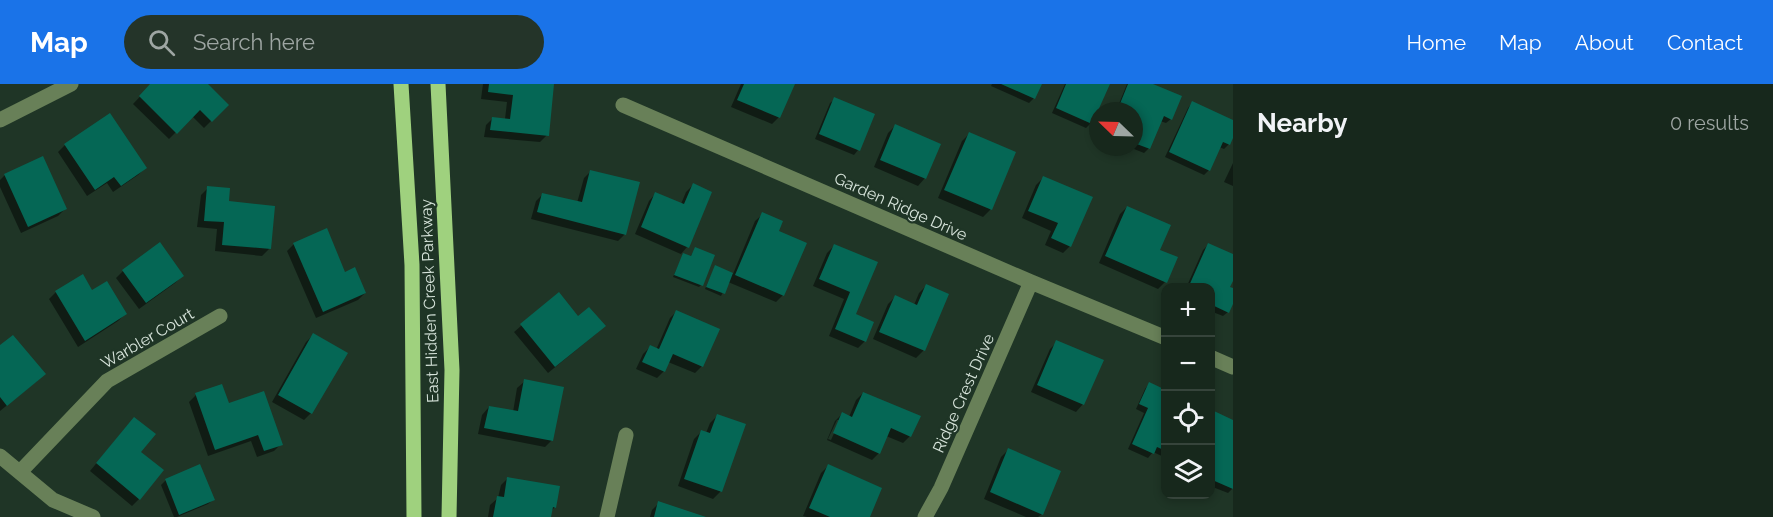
<!DOCTYPE html>
<html lang="en">
<head>
<meta charset="utf-8">
<style>
	:root { --surface:#17281c; --page:#243429; --text:#f1f3f6; --muted:#9ea6a3; --line:#36443b; --accent:#1a73e8 }
	body { margin:0; font-family:Raleway,sans-serif; background:var(--page); color:var(--text) }
	.controls { position:absolute; right:18px; bottom:18px; display:grid; overflow:hidden; border-radius:12px; box-shadow:0 3px 9px #0003 }
	.controls button { width:54px; height:54px; display:grid; place-items:center; padding:0; border:0; border-bottom:2px solid var(--line); background:var(--surface); color:var(--text); font:30px sans-serif }
	.compass { position:absolute; left:1089px; top:18px; width:54px; height:54px; border-radius:50%; background:var(--surface); box-shadow:0 3px 9px #0003; rotate:293deg }
	.list { margin:0; padding:0; list-style:none }
	h2 { display:flex; justify-content:space-between; align-items:center; height:78px; margin:0; padding:0 24px; font-size:26px }
	h2 small { font-size:20px; font-weight:400; color:var(--muted) }
	.icon { flex:none; width:33px; height:33px; fill:none; stroke:currentColor; stroke-width:2; stroke-linecap:round; stroke-linejoin:round }
	.map { position:relative; flex:none; width:1233px; height:433px; overflow:hidden }
	header { display:flex; align-items:center; gap:36px; box-sizing:border-box; height:84px; padding:0 30px; background:var(--accent); color:#fff }
	header strong { font-size:28px }
	nav { display:flex; gap:33px; margin-inline-start:auto; font-size:21px }
	.search { width:420px; height:54px; background:var(--page); display:flex; align-items:center; gap:15px; box-sizing:border-box; padding:0 21px; border-radius:33px; color:var(--muted); font-size:22px }
	main { display:flex }
	aside { flex:1; background:var(--surface) }
	.map>svg:first-child { display:block }
	.shadow { fill:#0007; fill-rule:evenodd }
	.building { fill:#056755 }
	.lines { fill:none; stroke-linecap:round; stroke-linejoin:round }
	.minor { stroke:#688058; stroke-width:15 }
	.major { stroke:#9fd17e; stroke-width:15 }
	.labels { text-anchor:middle; stroke-width:4.5; stroke-linejoin:round; paint-order:stroke }
	.street-label { font-size:16px; fill:#d8e5dc; stroke:#1f3526 }
</style>
</head>
<body>
<header>
<strong>Map</strong>
<div class="search"><svg class="icon" aria-label="search" viewBox="0 0 24 24"><circle cx="10" cy="10" r="6"/><path d="M15 15l6 6"/></svg>Search here</div>
<nav><a>Home</a><a>Map</a><a>About</a><a>Contact</a></nav>
</header>
<main>
<div class="map">
<svg width="1233" height="433" viewBox="0 0 1233 433">
	<rect width="100%" height="100%" fill="#1f3526"/>
	<path class="shadow" d="M152 0H206L227 21 204 44 192 32 169 55 133 20Z
		M483 0H553L547 51 540 58 484 53 486 41 493 34 505 35 507 18 481 15Z
		M741 0H793L779 33 772 40 731 23Z
		M992 0H1040L1034 14 1029 19 991 2Z
		M1065 0H1108L1091 39 1086 44 1052 29Z
		M1127 0H1149L1171 35 1166 39 1160 37 1149 64 1144 69 1129 63H1134V27H1116Z
		M835 15 858 66 854 71 815 55 830 19Z
		M1192 19 1233 37V51L1229 60 1224 65 1219 63 1209 86 1204 91 1165 73 1188 24Z
		M895 42 925 94 918 102 874 83 888 49Z
		M969 50 1014 69 990 126 983 133 938 114 962 57Z
		M65 61 145 84 138 91 113 108 107 99 87 112 58 68Z
		M1233 79V102L1224 98Z
		M591 87 625 150 618 157 531 135 536 117 543 110 577 119 584 94Z
		M5 91 65 125 58 132 21 149 0 103V96Z
		M1043 94 1070 162 1063 169 1045 161 1051 147 1022 134 1036 101Z
		M693 101 687 163 681 170 690 173 695 165 701 201 699 203 673 193 683 171 635 150 649 117 656 109 681 120 686 108Z
		M208 104 228 118 269 165 262 172 215 167 217 145 197 143 201 111Z
		M1127 123 1158 167 1176 174 1165 198 1158 205 1099 179 1120 130Z
		M763 130 777 148 783 211 776 218 728 198 721 212 705 205 715 183 733 190 755 137Z
		M294 160 345 190 365 209 358 216 316 234 287 167Z
		M1208 161 1233 172V193L1228 204 1233 206V217L1228 228 1223 232 1210 227V204H1186L1203 166Z
		M834 162 876 179 854 231 865 257 858 264 829 252 844 215 813 202 827 169Z
		M123 187 182 192 175 199 139 225 116 194Z
		M82 192 92 208 125 230 118 237 78 263 49 215 56 208Z
		M926 202 947 211 923 267 916 274 873 255 888 220 895 213 914 221 919 209Z
		M558 210 578 234 597 249 548 289 514 248Z
		M677 227 702 282 695 289 668 278 664 287 657 294 636 285 643 270 650 263 656 266 670 234Z
		M313 251 311 329 304 336 272 318 306 258Z
		M1057 258 1083 320 1076 328 1031 308 1050 265Z
		M0 263 37 297 0 327Z
		M525 297 552 356 545 363 478 350 482 331 489 323 513 328 517 304Z
		M1149 300 1166 307 1164 373 1153 368 1148 374 1128 365 1144 329 1136 325 1145 305Z
		M863 309 910 352 903 359 886 352 879 369 872 376 827 356 835 337 842 330 849 333 856 316ZM837 336H840L831 356 828 355Z
		M196 311 228 321 281 360 274 367 257 373 251 357 208 372 189 318Z
		M1214 329 1233 337V404L1228 409 1210 402V332Z
		M717 332 744 341 720 408 713 415 678 402 694 355 701 348 706 349 710 339Z
		M127 342 139 368V415L132 422 90 387Z
		M1008 366 1042 430 1038 433H1026L984 415 1001 373Z
		M828 382 868 433H807L803 432 821 389Z
		M508 394 555 423 551 427 550 433H488L490 421 498 414 501 401Z
		M166 396 213 416 208 420 177 433H174L161 401Z
		M659 419 702 433H650L652 426Z"/>
	<path class="building" d="M150 0H208L229 21 212 38 200 26 177 50 139 12Z
		M489 0H554L549 52 490 46 492 33 510 35 513 11 488 8Z
		M744 0H795L780 34 737 16Z
		M1001 0H1042L1035 15Z
		M1066 0H1110L1092 40 1056 24Z
		M1128 0H1153L1182 12 1172 36 1164 32 1150 65 1134 59V27H1117Z
		M834 13 875 30 860 67 819 50Z
		M1192 17 1233 36V54L1230 61 1223 58 1210 87 1169 68Z
		M110 29 147 84 121 102 114 93 95 106 64 60Z
		M895 40 941 60 926 95 880 76Z
		M969 48 1016 68 992 126 944 106Z
		M43 72 67 125 28 143 4 90Z
		M590 86 640 98 626 151 537 128 542 109 582 118Z
		M1043 92 1093 113 1071 163 1051 154 1058 139 1028 127Z
		M693 99 712 108 689 164 641 143 655 108 684 120Z
		M207 102 230 104 229 117 275 122 271 165 222 161 224 138 204 137Z
		M1127 122 1171 141 1160 166 1178 173 1167 199 1105 172Z
		M762 128 783 137 779 147 807 159 784 212 735 191Z
		M327 144 345 188 355 183 366 209 323 228 293 159Z
		M160 158 184 192 146 219 122 186Z
		M1208 159 1233 170V197L1230 203 1233 204V220L1229 229 1210 220V204H1188Z
		M834 160 878 178 856 230 874 238 866 258 835 245 850 208 819 195Z
		M695 163 715 171 703 202 674 191 683 169 691 172Z
		M715 181 733 189 725 210 706 203Z
		M83 190 92 206 107 197 127 230 85 257 55 207Z
		M926 200 949 210 925 267 879 248 895 211 917 221Z
		M559 208 578 232 589 223 606 242 555 283 520 240Z
		M676 226 720 245 703 283 673 270 665 288 642 278 650 261 659 265Z
		M313 249 348 269 312 330 278 311Z
		M13 251 46 290 7 322 0 313V261Z
		M1056 256 1104 276 1084 321 1037 301Z
		M524 295 564 303 553 357 484 344 489 322 518 327Z
		M1149 298 1166 306V367L1157 363 1154 370 1132 360 1148 324 1139 320Z
		M222 300 229 319 264 307 283 361 264 367 258 351 215 366 195 309Z
		M863 308 921 332 911 353 891 344 880 370 833 349 842 328 852 333Z
		M1214 327 1233 336V405L1210 395V361L1214 352 1210 351V334Z
		M717 330 746 340 722 408 684 395 701 346 710 349Z
		M134 333 156 350 141 368 164 386 140 416 96 379Z
		M1008 364 1061 387 1043 431 990 408Z
		M200 380 215 416 179 431 165 395Z
		M828 380 882 404 870 433H830L809 424Z
		M507 393 560 402 556 424 553 423 551 433H493L497 412 504 413Z
		M658 417 706 433H654Z"/>
	<g class="lines">
		<path class="minor" d="M623 21 1031 198 1166 254
			M0 36 71 0
			M1210 273 1233 283
			M0 372 53 416 93 433
			M20 388 107 297 220 232
			M607 433 626 351
			M925 433 941 404 1031 198"/>
		<path class="major" d="M401 0 412 181 414 433
			M438 0 452 286 449 433"/>
	</g>
	<g class="labels">
		<g class="street-label">
			<text transform="translate(901 122) rotate(24)" y="6">Garden Ridge Drive</text>
			<text transform="translate(429 217) rotate(-92)" y="6">East Hidden Creek Parkway</text>
			<text transform="translate(147 254) rotate(-30)" y="6">Warbler Court</text>
			<text transform="translate(963 309) rotate(-66)" y="6">Ridge Crest Drive</text>
		</g>
	</g>
</svg>
<div class="controls">
<button>+</button>
<button>−</button>
<button><svg class="icon" aria-label="locate" viewBox="0 0 24 24"><circle cx="12" cy="12" r="6"/><path d="M12 2v4M12 18v4M2 12h4M18 12h4"/></svg></button>
<button><svg class="icon" aria-label="layers" viewBox="0 0 24 24"><path d="M12 4l9 5-9 5-9-5zM3 14l9 5 9-5"/></svg></button>
</div>
<svg class="compass" viewBox="-18 -18 36 36"><path d="M0-13l5 13h-10z" fill="#e53935"/><path d="M0 13l5-13h-10z" fill="#9ea6a3"/></svg>
</div>
<aside>
<h2>Nearby<small>0 results</small></h2>
<ul class="list">
</ul>
</aside>
</main>
</body>
</html>
